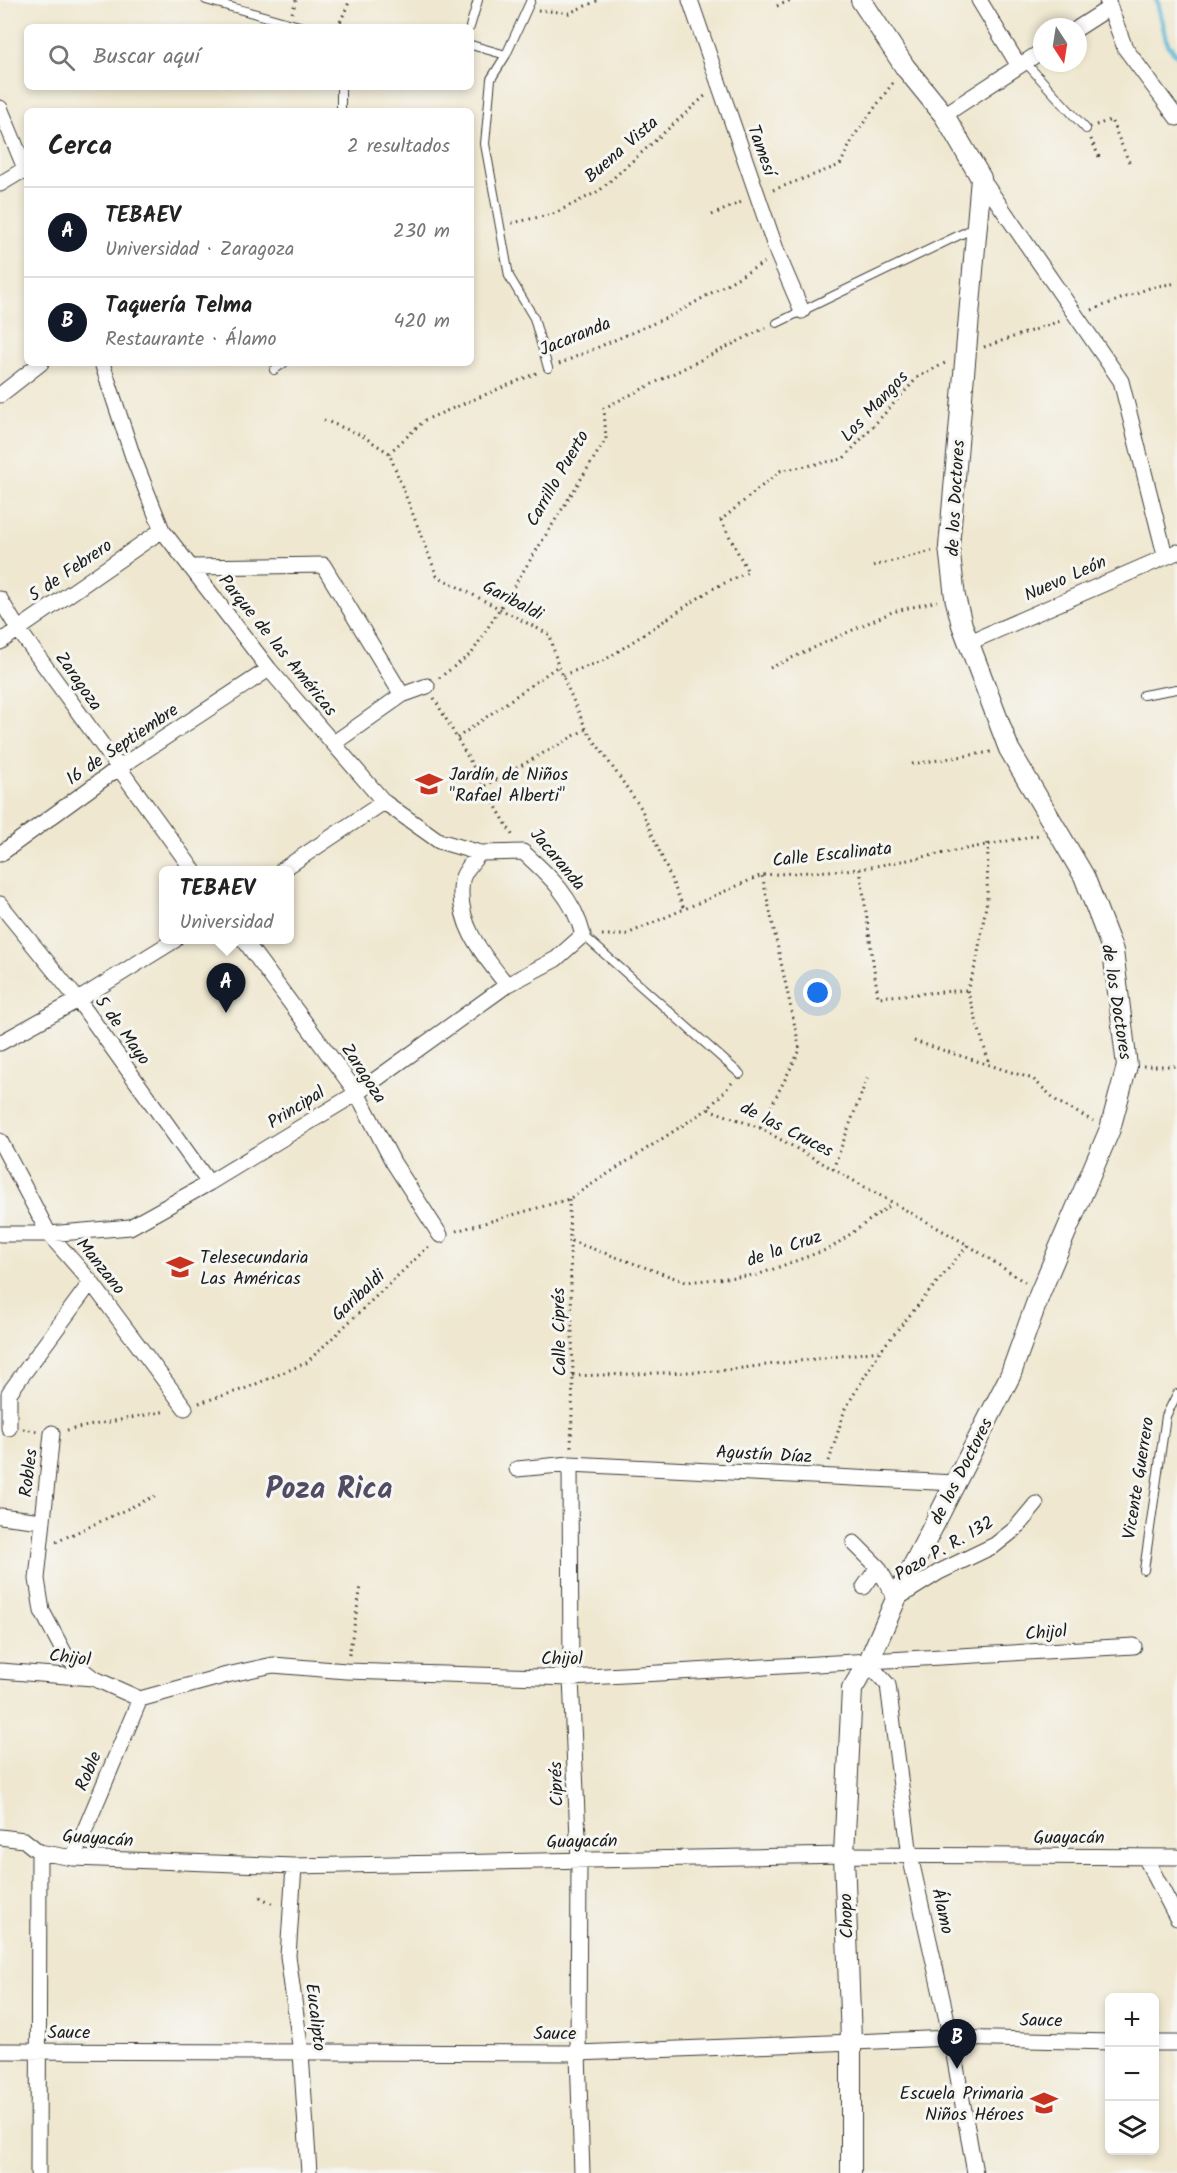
<!DOCTYPE html>
<html lang="es">
<head>
<meta charset="utf-8">
<style>
	:root { --surface:#fff; --page:#f2f2f2; --text:#222; --muted:#767676; --line:#e0e0e0; --accent:#111827 }
	body { margin:0; font-family:Kalam,sans-serif; background:var(--page); color:var(--text) }
	.controls { position:absolute; right:18px; bottom:18px; display:grid; overflow:hidden; border-radius:9px; box-shadow:0 3px 9px #0003 }
	.controls button { width:54px; height:54px; display:grid; place-items:center; padding:0; border:0; border-bottom:2px solid var(--line); background:var(--surface); color:var(--text); font:30px sans-serif }
	.compass { position:absolute; left:1033px; top:18px; width:54px; height:54px; border-radius:50%; background:var(--surface); box-shadow:0 3px 9px #0003; rotate:168deg }
	.you { position:absolute; left:818px; top:993px; width:21px; height:21px; margin:-15px; border:4px solid #fff; border-radius:50%; background:#1a73e8; box-shadow:0 0 0 9px #1a73e833 }
	.badge { display:grid; place-items:center; width:39px; height:39px; border-radius:50%; background:var(--accent); color:#fff; font-size:20px; font-weight:700 }
	.pin { position:absolute; translate:-50% -50px; filter:drop-shadow(0 2px 3px #0008) }
	.pin::after { content:''; position:absolute; top:32px; width:21px; height:18px; background:inherit; clip-path:polygon(0 0,100% 0,50% 100%) }
	.popup { position:absolute; left:159px; top:866px; width:135px; height:78px; box-sizing:border-box; display:grid; place-content:center; border-radius:9px; background:var(--surface); filter:drop-shadow(0 2px 4px #0005); font-size:20px; white-space:nowrap; color:var(--muted) }
	.popup b { font-size:22px; color:var(--text) }
	.popup::after { content:''; position:absolute; left:50%; top:100%; margin-left:-12px; border:12px solid transparent; border-top-color:var(--surface) }
	.list { margin:0; padding:0; list-style:none }
	h2 { display:flex; justify-content:space-between; align-items:center; height:78px; margin:0; padding:0 24px; font-size:26px }
	h2 small { font-size:20px; font-weight:400; color:var(--muted) }
	.list li { display:grid; grid-template-columns:39px 1fr auto; gap:18px; align-items:center; box-sizing:border-box; height:90px; padding:0 24px; border-top:2px solid var(--line) }
	.list b { display:block; font-size:22px; white-space:nowrap }
	.list p { margin:0; font-size:20px; white-space:nowrap; color:var(--muted) }
	.list em { font-size:20px; font-style:normal; color:var(--muted) }
	.icon { flex:none; width:33px; height:33px; fill:none; stroke:currentColor; stroke-width:2; stroke-linecap:round; stroke-linejoin:round }
	.map { position:relative; flex:none; width:1177px; height:2173px; overflow:hidden }
	.search { position:absolute; background:var(--surface); box-shadow:0 3px 9px #0003; left:24px; top:24px; width:450px; height:66px; display:flex; align-items:center; gap:15px; box-sizing:border-box; padding:0 21px; border-radius:9px; color:var(--muted); font-size:22px }
	.panel { position:absolute; background:var(--surface); box-shadow:0 3px 9px #0003; left:24px; top:108px; width:450px; height:258px; border-radius:9px }
	.map>svg:first-child { display:block }
	.lines { fill:none; stroke-linecap:round; stroke-linejoin:round }
	.stream { stroke:#5ab9d8; stroke-width:5 }
	.service-casing { stroke:#3c3a37; stroke-width:10 }
	.minor-casing { stroke:#3c3a37; stroke-width:17 }
	.tertiary-casing { stroke:#3c3a37; stroke-width:22 }
	.path { stroke:#3c3a37; stroke-width:3; stroke-dasharray:1.5 4.5; stroke-linecap:butt }
	.service { stroke:#fff; stroke-width:8 }
	.minor { stroke:#fff; stroke-width:15 }
	.tertiary { stroke:#fff; stroke-width:20 }
	.labels { text-anchor:middle; stroke-width:6; stroke-linejoin:round; paint-order:stroke }
	.street-label { font-size:18px; fill:#1c1c1c; stroke:#f6f6f2 }
	.poi-label { font-size:18px; fill:#1c1c1c; stroke:#f6f6f2; text-anchor:start }
	.town-label { font-size:30px; font-weight:bold; fill:#514c63; stroke:#f6f6f2 }
</style>
</head>
<body>
<div class="map">
<svg width="1177" height="2173" viewBox="0 0 1177 2173">
	<rect width="100%" height="100%" fill="#f6f6f2"/>
	<filter id="ink" filterUnits="userSpaceOnUse"><feTurbulence type="fractalNoise" baseFrequency=".0167" numOctaves="2"/><feDisplacementMap in="SourceGraphic" scale="12" xChannelSelector="R" yChannelSelector="G"/><feConvolveMatrix kernelMatrix="1 2 1 2 8 2 1 2 1" color-interpolation-filters="sRGB"/></filter>
	<filter id="wash" filterUnits="userSpaceOnUse"><feTurbulence type="fractalNoise" baseFrequency=".008" numOctaves="4" result="noise"/><feDisplacementMap in="SourceGraphic" scale="24" xChannelSelector="R" yChannelSelector="G"/><feGaussianBlur stdDeviation="1.35" result="paint"/><feColorMatrix in="noise" values="0 0 0 0 0 0 0 0 0 0 0 0 0 0 0 0 0 1.4 0 .05"/><feComposite in="paint" operator="in"/></filter>
	<g filter="url(#wash)">
		<rect width="100%" height="100%" fill="#efe7cf"/>
		<g class="lines">
			<path class="stream" d="M1157 0 1168 45 1177 55"/>
		</g>
	</g>
	<g filter="url(#ink)">
		<g class="lines">
			<defs>
				<path id="service" d="M206 0 303 27
					M531 0 506 55 491 79 485 144 509 276 534 318 548 368
					M470 27 478 0
					M471 45 506 55
					M1025 62 1086 129
					M341 111V87
					M777 323 976 227
					M274 370 284 363
					M1143 695 1177 689
					M583 935 740 1074
					M1144 1570 1166 1416 1177 1394"/>
				<path id="minor" d="M690 0 778 255 802 311
					M979 0 1019 66
					M1107 0 1125 48 1177 118
					M1078 28 1109 8
					M0 108 27 173
					M944 115 1042 51
					M981 178 1121 381 1165 555
					M0 184 25 169
					M0 395 41 363
					M190 567 323 565 402 695
					M0 599 18 629 193 870
					M0 642 162 530
					M970 642 1177 552
					M334 743 402 695 427 686
					M480 853C474 860 464 871 462 880 455 923 483 955 507 985
					M0 854 117 769 269 669
					M282 870 384 802
					M0 904 78 1000 209 1183
					M244 940 357 1093 393 1162 440 1235
					M0 1043 78 1000 175 940
					M0 1141 49 1234 91 1282 185 1408
					M0 1234H49L130 1227 209 1183 357 1093 507 985 556 959 583 935C574 899 550 876 523 852L480 853 439 841 384 802 269 669 162 530 133 457 102 363
					M9 1428V1393L91 1282
					M52 1433 37 1579 42 1611 67 1658 93 1678
					M570 1464 571 1678 579 1860 578 2053 582 2173
					M517 1469 570 1464 955 1483
					M0 1516 42 1521
					M854 1543 878 1567 896 1599 939 1572 995 1545 1015 1529 1036 1504
					M864 1587 878 1567
					M868 1663 888 1685 910 1856 951 2038 975 2173
					M0 1671 93 1678 140 1699 227 1675 273 1665 346 1671 571 1678 1134 1646
					M0 1837 24 1840 39 1852 73 1858 294 1866 844 1855 1177 1857
					M1145 1857 1177 1918
					M73 1858 140 1699
					M294 1866 288 1956 301 2053 309 2173
					M1154 2043H1177
					M0 2051 578 2053 951 2038 1110 2042
					M38 2173 39 1852"/>
				<path id="tertiary" d="M851 2173V2040L844 1855 852 1689 868 1663 896 1599 1010 1376 1040 1293 1110 1129 1127 1066 1113 951 1084 876 1009 749 962 625 955 597 949 547 981 178 944 115 905 67 861 0"/>
			</defs>
			<use href="#service" class="service-casing"/>
			<use href="#minor" class="minor-casing"/>
			<use href="#tertiary" class="tertiary-casing"/>
			<path class="path" d="M777 6 791 0
				M538 10 569 13 599 0
				M292 13 296 0
				M338 27 350 0
				M1096 125 1111 120 1129 162
				M1091 139 1100 159
				M773 190 840 165 854 136 895 80
				M712 215 744 201
				M512 223 553 214 599 191 707 94
				M1092 310 1152 287 1177 283
				M984 347 1060 321
				M559 364 675 314 765 262
				M324 420 361 435 389 453 437 576 550 635 558 666 586 729 641 808 684 909
				M389 453 425 420 539 372
				M873 566 932 551
				M770 668 892 612 937 601
				M563 675 605 660 712 589 748 572 721 520 780 471 843 459 918 377 947 362
				M439 678 472 653 606 439 604 408 767 327
				M434 698 514 838
				M457 738 558 666
				M912 764 991 752
				M485 786 586 729
				M988 843 987 900 976 964 967 990 989 1063
				M860 869 878 997 967 990
				M602 935H625L762 875 860 869 1039 835
				M914 1041 1033 1079 1058 1102 1093 1121
				M1143 1066H1177
				M732 1083 708 1109 760 1128 968 1245 1026 1283
				M760 1128 800 1050 762 875
				M833 1169 868 1076
				M569 1199 573 1376 571 1448
				M456 1231 569 1199 708 1109
				M571 1241 686 1282 757 1275 831 1248 892 1204
				M573 1376 718 1371 880 1351
				M199 1403 244 1389 306 1363 430 1245
				M23 1429 37 1431
				M67 1430 167 1411
				M829 1461 845 1409 880 1351 968 1245
				M56 1542 155 1496
				M349 1655 361 1586
				M260 1897 275 1905"/>
			<use href="#service" class="service"/>
			<use href="#minor" class="minor"/>
			<use href="#tertiary" class="tertiary"/>
		</g>
	</g>
	<defs>
		<symbol id="school-bare" viewBox="-9 -9 18 18"><path d="M0-5L7-2L0 1L-7-2ZM-4 1L0 2.5L4 1V4Q0 6-4 4Z" fill="#c8321e" stroke="#f6f6f2" stroke-width="2.5" paint-order="stroke"/></symbol>
	</defs>
	<g fill-rule="evenodd">
		<use href="#school-bare" x="410" y="765" width="38" height="38"/>
		<use href="#school-bare" x="161" y="1248" width="38" height="38"/>
		<use href="#school-bare" x="1025" y="2084" width="38" height="38"/>
	</g>
	<g class="labels">
		<g class="street-label">
			<text transform="translate(621 149) rotate(-41)" y="6">Buena Vista</text>
			<text transform="translate(762 150) rotate(70)" y="6">Tamesí</text>
			<text transform="translate(575 336) rotate(-22)" y="6">Jacaranda</text>
			<text transform="translate(874 406) rotate(-47)" y="6">Los Mangos</text>
			<text transform="translate(557 478) rotate(-60)" y="6">Carrillo Puerto</text>
			<text transform="translate(955 498) rotate(-87)" y="6">de los Doctores</text>
			<text transform="translate(70 570) rotate(-34)" y="6">5 de Febrero</text>
			<text transform="translate(1065 578) rotate(-24)" y="6">Nuevo León</text>
			<text transform="translate(513 600) rotate(28)" y="6">Garibaldi</text>
			<text transform="translate(278 645) rotate(51)" y="6">Parque de las Américas</text>
			<text transform="translate(79 681) rotate(55)" y="6">Zaragoza</text>
			<text transform="translate(122 744) rotate(-34)" y="6">16 de Septiembre</text>
			<text transform="translate(832 854) rotate(-6)" y="6">Calle Escalinata</text>
			<text transform="translate(558 859) rotate(50)" y="6">Jacaranda</text>
			<text transform="translate(1117 1002) rotate(81)" y="6">de los Doctores</text>
			<text transform="translate(123 1030) rotate(54)" y="6">5 de Mayo</text>
			<text transform="translate(364 1073) rotate(57)" y="6">Zaragoza</text>
			<text transform="translate(296 1107) rotate(-32)" y="6">Principal</text>
			<text transform="translate(787 1129) rotate(27)" y="6">de las Cruces</text>
			<text transform="translate(784 1248) rotate(-19)" y="6">de la Cruz</text>
			<text transform="translate(101 1266) rotate(51)" y="6">Manzano</text>
			<text transform="translate(358 1295) rotate(-43)" y="6">Garibaldi</text>
			<text transform="translate(559 1332) rotate(-91)" y="6">Calle Ciprés</text>
			<text transform="translate(764 1454) rotate(3)" y="6">Agustín Díaz</text>
			<text transform="translate(961 1471) rotate(-63)" y="6">de los Doctores</text>
			<text transform="translate(28 1473) rotate(-83)" y="6">Robles</text>
			<text transform="translate(1138 1478) rotate(-81)" y="6">Vicente Guerrero</text>
			<text transform="translate(944 1548) rotate(-30)" y="6">Pozo P. R. 132</text>
			<text transform="translate(1046 1632) rotate(-4)" y="6">Chijol</text>
			<text transform="translate(70 1657) rotate(7)" y="6">Chijol</text>
			<text x="562" y="1664">Chijol</text>
			<text transform="translate(88 1771) rotate(-67)" y="6">Roble</text>
			<text transform="translate(556 1784) rotate(-92)" y="6">Ciprés</text>
			<text x="1069" y="1843">Guayacán</text>
			<text transform="translate(98 1838) rotate(4)" y="6">Guayacán</text>
			<text transform="translate(582 1841) rotate(-1)" y="6">Guayacán</text>
			<text transform="translate(943 1911) rotate(77)" y="6">Álamo</text>
			<text transform="translate(846 1916) rotate(-92)" y="6">Chopo</text>
			<text transform="translate(316 2017) rotate(83)" y="6">Eucalipto</text>
			<text transform="translate(1041 2020) rotate(1)" y="6">Sauce</text>
			<text x="69" y="2038">Sauce</text>
			<text x="555" y="2039">Sauce</text>
		</g>
		<g class="poi-label">
			<text x="449" y="780">Jardín de Niños<tspan x="449" dy="21">"Rafael Alberti"</tspan></text>
			<text x="200" y="1263">Telesecundaria<tspan x="200" dy="21">Las Américas</tspan></text>
			<text x="1024" y="2099" text-anchor="end">Escuela Primaria<tspan x="1024" dy="21">Niños Héroes</tspan></text>
		</g>
		<g class="town-label">
			<text x="329" y="1498">Poza Rica</text>
		</g>
	</g>
</svg>
<div class="controls">
<button>+</button>
<button>−</button>
<button><svg class="icon" aria-label="layers" viewBox="0 0 24 24"><path d="M12 4l9 5-9 5-9-5zM3 14l9 5 9-5"/></svg></button>
</div>
<svg class="compass" viewBox="-18 -18 36 36"><path d="M0-13l5 13h-10z" fill="#e53935"/><path d="M0 13l5-13h-10z" fill="#767676"/></svg>
<div class="you"></div>
<div class="pin badge" style="left:226px;top:1013px">A</div>
<div class="popup"><b>TEBAEV</b>Universidad</div>
<div class="pin badge" style="left:957px;top:2069px">B</div>
<div class="search"><svg class="icon" aria-label="search" viewBox="0 0 24 24"><circle cx="10" cy="10" r="6"/><path d="M15 15l6 6"/></svg>Buscar aquí</div>
<section class="panel">
<h2>Cerca<small>2 resultados</small></h2>
<ul class="list">
<li><span class="badge">A</span><div><b>TEBAEV</b><p>Universidad · Zaragoza</p></div><em>230 m</em></li>
<li><span class="badge">B</span><div><b>Taquería Telma</b><p>Restaurante · Álamo</p></div><em>420 m</em></li>
</ul>
</section>
</div>
</body>
</html>
